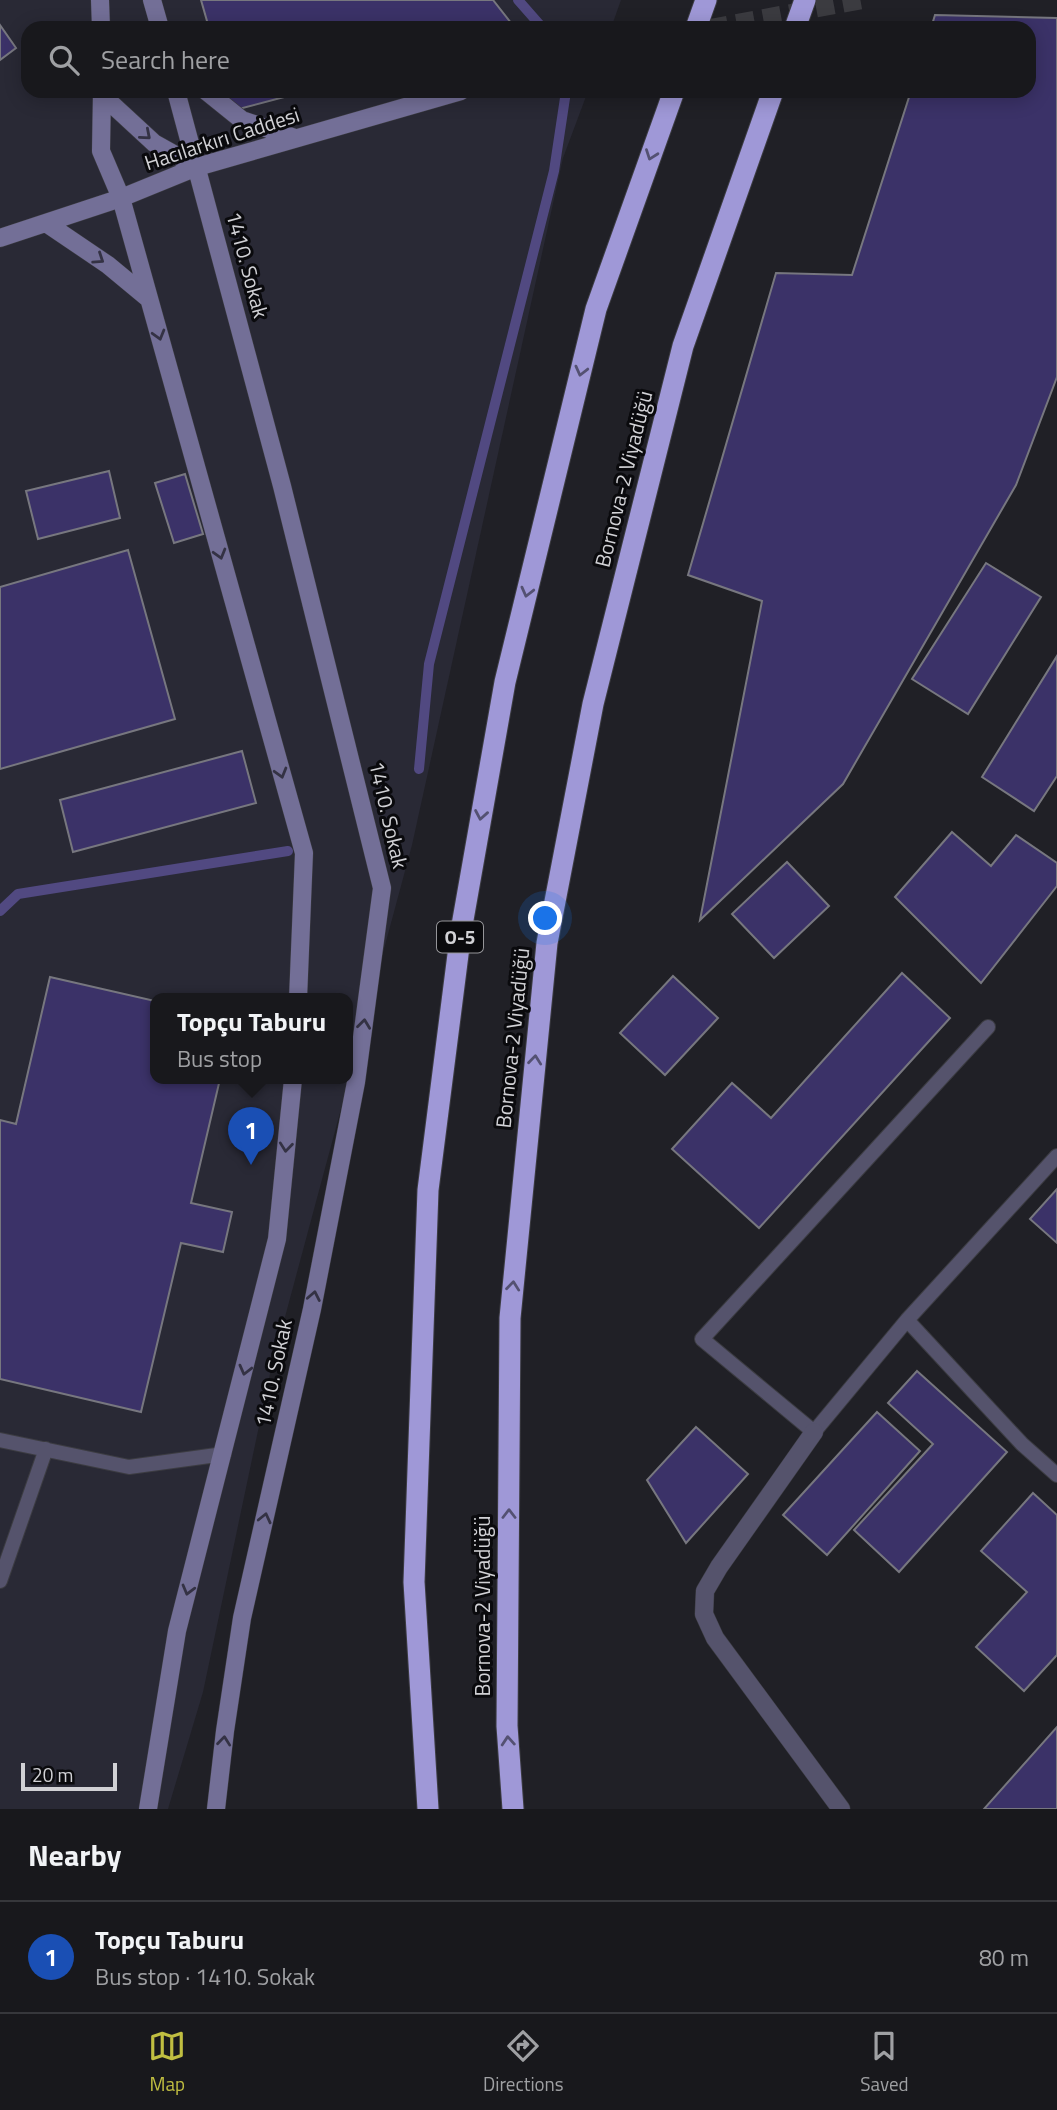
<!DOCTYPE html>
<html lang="en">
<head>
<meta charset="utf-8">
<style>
	:root { --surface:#18181c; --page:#212125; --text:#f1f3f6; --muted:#9fa0a3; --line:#36373b; --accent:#c0be41 }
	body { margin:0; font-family:"Titillium Web",sans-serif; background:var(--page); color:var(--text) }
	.scale { position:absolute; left:21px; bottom:18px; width:96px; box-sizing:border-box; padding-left:7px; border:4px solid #d1d1d5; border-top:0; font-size:19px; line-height:24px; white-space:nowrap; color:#d1d1d5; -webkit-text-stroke:5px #0a0a0d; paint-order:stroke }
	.you { position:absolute; left:546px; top:919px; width:24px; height:24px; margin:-18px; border:5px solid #fff; border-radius:50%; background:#1a73e8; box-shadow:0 0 0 10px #1a73e833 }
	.badge { display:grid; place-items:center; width:46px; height:46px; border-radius:50%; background:var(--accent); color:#fff; font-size:23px; font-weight:700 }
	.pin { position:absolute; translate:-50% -58px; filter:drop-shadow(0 2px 4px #0008) }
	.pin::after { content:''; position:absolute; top:37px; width:24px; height:21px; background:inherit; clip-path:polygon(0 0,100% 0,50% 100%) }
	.popup { position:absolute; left:150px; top:993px; width:203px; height:91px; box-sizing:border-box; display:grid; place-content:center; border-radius:14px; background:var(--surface); filter:drop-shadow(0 2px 5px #0005); font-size:23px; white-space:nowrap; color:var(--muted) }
	.popup b { font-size:26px; color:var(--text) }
	.popup::after { content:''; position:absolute; left:50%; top:100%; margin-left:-14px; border:14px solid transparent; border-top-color:var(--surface) }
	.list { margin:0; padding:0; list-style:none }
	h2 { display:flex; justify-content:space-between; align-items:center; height:91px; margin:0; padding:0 28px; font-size:30px }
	h2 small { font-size:23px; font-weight:400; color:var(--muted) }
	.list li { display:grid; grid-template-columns:46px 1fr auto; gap:21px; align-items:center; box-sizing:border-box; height:112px; padding:0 28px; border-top:2px solid var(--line) }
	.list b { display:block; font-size:26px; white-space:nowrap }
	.list p { margin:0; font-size:23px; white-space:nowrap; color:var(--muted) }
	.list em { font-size:23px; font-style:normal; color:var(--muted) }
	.icon { flex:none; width:38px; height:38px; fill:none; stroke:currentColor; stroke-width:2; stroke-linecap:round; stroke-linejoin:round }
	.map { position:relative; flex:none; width:1057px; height:1809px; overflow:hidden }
	.search { position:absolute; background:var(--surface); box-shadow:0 4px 18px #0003; left:21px; right:21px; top:21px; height:77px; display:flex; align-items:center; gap:18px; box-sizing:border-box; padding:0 24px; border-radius:21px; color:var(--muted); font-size:26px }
	.sheet { height:203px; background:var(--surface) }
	nav { display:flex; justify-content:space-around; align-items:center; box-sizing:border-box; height:98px; border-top:2px solid var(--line); background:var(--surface); font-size:19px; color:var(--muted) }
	nav a { display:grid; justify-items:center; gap:4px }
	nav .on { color:var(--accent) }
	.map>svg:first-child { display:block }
	.built { fill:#292935; fill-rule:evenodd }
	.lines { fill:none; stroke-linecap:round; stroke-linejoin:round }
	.stream { stroke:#514981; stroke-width:10 }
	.building { fill:#3b3268; stroke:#77777f; stroke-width:2 }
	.secondary-tunnel { stroke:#3b3b40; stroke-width:18; stroke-dasharray:18 9; stroke-linecap:butt }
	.lane-casing { stroke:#3c3c42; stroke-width:16 }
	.street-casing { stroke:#3c3c42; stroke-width:19 }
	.secondary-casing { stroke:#3c3c42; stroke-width:19 }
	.highway-casing { stroke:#3c3c42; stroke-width:23 }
	.lane { stroke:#55536c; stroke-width:14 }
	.street { stroke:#55536c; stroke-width:18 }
	.secondary { stroke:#736f97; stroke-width:18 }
	.highway { stroke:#9f98d7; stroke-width:21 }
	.highway-bridge-casing { stroke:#3c3c42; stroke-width:23; stroke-linecap:butt }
	.highway-bridge { stroke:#9f98d7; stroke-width:21 }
	.oneway { stroke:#343244 }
	.oneway2 { stroke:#545172 }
	.labels { text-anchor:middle; stroke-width:6; stroke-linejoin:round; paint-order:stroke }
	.shield { fill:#0a0a0d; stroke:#959599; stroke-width:2 }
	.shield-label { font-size:19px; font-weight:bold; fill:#d1d1d5 }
	.street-label { font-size:21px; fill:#d1d1d5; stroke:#0a0a0d }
</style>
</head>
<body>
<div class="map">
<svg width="1057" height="1809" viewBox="0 0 1057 1809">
	<rect width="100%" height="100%" fill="#202026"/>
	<path class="built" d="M0 0H621L611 28H28V91H588L563 158 412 845 271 1369 203 1692 168 1809H0ZM155 999H347V1079H155Z"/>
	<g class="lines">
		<path class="stream" d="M518 0 540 25
			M419 769 429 664 554 171 565 98
			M0 911 18 894 288 851"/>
	</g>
	<path class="building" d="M201 0H493L515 28H209Z
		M935 15 1057 18V377L1016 485 843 784 700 920 762 601 688 575 776 273 852 275 911 91H1029V28H931Z
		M0 25 16 48 0 60Z
		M226 91H307L231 111Z
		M109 471 120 518 38 539 26 491Z
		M185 474 203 534 174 543 155 483Z
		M128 550 175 719 0 769V587Z
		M986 563 1041 597 968 714 912 679Z
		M1057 656V776L1034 811 982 777Z
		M242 751 256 803 73 852 60 800Z
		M952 832 991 866 1016 835 1057 863V886L981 983 895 897Z
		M787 862 829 906 774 958 732 914Z
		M902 973 950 1018 759 1228 672 1149 732 1083 771 1118Z
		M673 976 718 1018 665 1075 620 1033Z
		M50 977 155 1001V1079H220L191 1203 232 1212 223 1252 181 1243 141 1412 0 1379V1120L16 1124Z
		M1057 1189V1243L1030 1219Z
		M917 1371 1007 1452 899 1572 854 1530 933 1444 888 1403Z
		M877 1412 920 1451 827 1555 783 1515Z
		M696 1427 748 1474 686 1543 647 1480Z
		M1033 1493 1057 1515V1655L1024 1691 976 1647 1027 1592 981 1551Z
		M1057 1727V1809H984Z"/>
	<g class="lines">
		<path class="secondary-tunnel" d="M710 28 862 0"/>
		<defs>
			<path id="lane" d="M988 1027 702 1339 814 1432 907 1320 1022 1444 1057 1475
				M907 1320 1057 1156
				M0 1440 129 1467 224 1454
				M0 1581 46 1449"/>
			<path id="street" d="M814 1432 719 1567 705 1591 704 1614 715 1638 841 1809"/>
			<path id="secondary" d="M100 0 101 28
				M152 0 160 28
				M102 91 101 151 121 198 304 853 298 999
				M176 91 282 486 382 888 356 1082 312 1309 242 1618 225 1731 216 1809
				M206 91 242 120 295 138
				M102 95 154 143 197 167
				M46 223 108 265 149 299
				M0 238 121 198 197 167 461 91
				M148 1809 177 1631 277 1239 293 1079"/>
			<path id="highway" d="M696 28 706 0
				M428 1809 414 1582 428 1190 461 931 505 682 596 309 674 91
				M513 1809 507 1726 510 1318 547 943 593 704 683 346 773 91"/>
		</defs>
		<use href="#lane" class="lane-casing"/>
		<use href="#street" class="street-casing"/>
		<use href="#secondary" class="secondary-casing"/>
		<use href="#highway" class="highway-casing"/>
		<use href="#lane" class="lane"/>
		<use href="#street" class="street"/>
		<use href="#secondary" class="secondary"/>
		<use href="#highway" class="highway"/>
		<defs>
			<path id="highway-bridge" d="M795 28 805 0"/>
		</defs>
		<use href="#highway-bridge" class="highway-bridge-casing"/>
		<use href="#highway-bridge" class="highway-bridge"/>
	</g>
	<defs><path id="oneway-chevron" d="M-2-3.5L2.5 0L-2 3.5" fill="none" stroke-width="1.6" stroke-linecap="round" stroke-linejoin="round" transform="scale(1.75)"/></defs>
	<g class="oneway">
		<use href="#oneway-chevron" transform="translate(146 135) rotate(41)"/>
		<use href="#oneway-chevron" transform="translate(99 259) rotate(34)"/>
		<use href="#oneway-chevron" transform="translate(159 335) rotate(74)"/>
		<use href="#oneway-chevron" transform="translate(220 554) rotate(74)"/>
		<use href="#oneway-chevron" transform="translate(281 773) rotate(74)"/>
		<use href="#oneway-chevron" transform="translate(364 1024) rotate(-83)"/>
		<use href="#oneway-chevron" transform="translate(286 1147) rotate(96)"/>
		<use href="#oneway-chevron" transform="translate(314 1296) rotate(-79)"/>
		<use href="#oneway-chevron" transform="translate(245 1370) rotate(104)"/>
		<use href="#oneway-chevron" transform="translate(265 1518) rotate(-77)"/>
		<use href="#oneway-chevron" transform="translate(188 1590) rotate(105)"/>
		<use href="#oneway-chevron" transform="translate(224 1741) rotate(-84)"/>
	</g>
	<g class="oneway2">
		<use href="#oneway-chevron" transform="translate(651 155) rotate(110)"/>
		<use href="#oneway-chevron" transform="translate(581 371) rotate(104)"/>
		<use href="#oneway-chevron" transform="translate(527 592) rotate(104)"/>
		<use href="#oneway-chevron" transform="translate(481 815) rotate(100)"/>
		<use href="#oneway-chevron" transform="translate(535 1060) rotate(-84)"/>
		<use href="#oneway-chevron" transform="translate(513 1286) rotate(-84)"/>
		<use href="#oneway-chevron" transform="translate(509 1514) rotate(-90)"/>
		<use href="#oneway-chevron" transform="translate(508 1741) rotate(-94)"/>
	</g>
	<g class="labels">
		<rect class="shield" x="437" y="921.5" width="46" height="31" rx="5"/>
		<g class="shield-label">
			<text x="460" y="944">O-5</text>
		</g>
		<g class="street-label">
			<text transform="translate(222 139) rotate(-18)" y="7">Hacılarkırı Caddesi</text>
			<text transform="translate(247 265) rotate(75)" y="7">1410. Sokak</text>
			<text transform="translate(624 479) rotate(-76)" y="7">Bornova-2 Viyadüğü</text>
			<text transform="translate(388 815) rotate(77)" y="7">1410. Sokak</text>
			<text transform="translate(513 1038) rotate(-84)" y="7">Bornova-2 Viyadüğü</text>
			<text transform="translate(274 1373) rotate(-78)" y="7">1410. Sokak</text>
			<text transform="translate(483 1606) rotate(-90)" y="7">Bornova-2 Viyadüğü</text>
		</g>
	</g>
</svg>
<div class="scale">20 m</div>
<div class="you"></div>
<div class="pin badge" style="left:251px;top:1165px;background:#1a4fb4">1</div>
<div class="popup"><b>Topçu Taburu</b>Bus stop</div>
<div class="search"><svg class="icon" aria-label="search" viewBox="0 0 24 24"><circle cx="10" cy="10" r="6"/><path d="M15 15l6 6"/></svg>Search here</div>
</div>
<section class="sheet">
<h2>Nearby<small></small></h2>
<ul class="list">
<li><span class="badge" style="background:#1a4fb4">1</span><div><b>Topçu Taburu</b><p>Bus stop · 1410. Sokak</p></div><em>80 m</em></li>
</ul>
</section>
<nav>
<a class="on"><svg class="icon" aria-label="map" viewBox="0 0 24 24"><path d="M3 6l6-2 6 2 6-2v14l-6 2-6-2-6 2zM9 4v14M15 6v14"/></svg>Map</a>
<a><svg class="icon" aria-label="directions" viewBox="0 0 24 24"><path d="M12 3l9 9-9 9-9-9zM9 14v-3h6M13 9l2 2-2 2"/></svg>Directions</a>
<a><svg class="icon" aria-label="saved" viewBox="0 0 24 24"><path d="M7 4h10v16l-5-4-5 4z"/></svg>Saved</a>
</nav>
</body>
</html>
